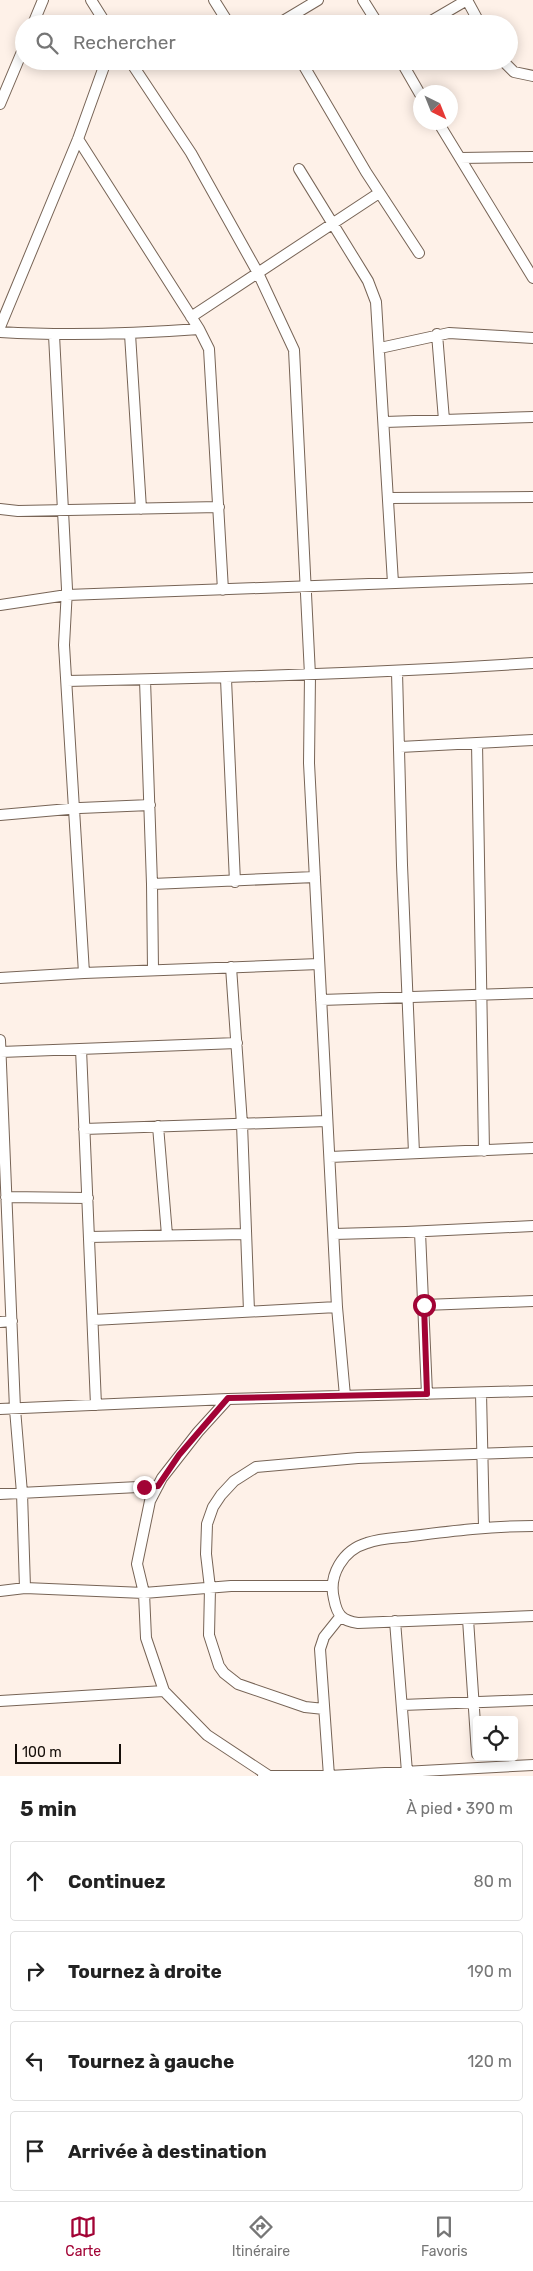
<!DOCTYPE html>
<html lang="fr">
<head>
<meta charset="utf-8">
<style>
	:root { --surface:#fff; --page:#f6f6f6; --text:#222; --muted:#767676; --line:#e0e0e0; --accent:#a20335 }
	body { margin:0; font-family:Rubik,sans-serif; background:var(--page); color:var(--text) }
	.controls { position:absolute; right:15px; bottom:15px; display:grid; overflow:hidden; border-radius:5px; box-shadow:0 2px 12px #0003 }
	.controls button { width:45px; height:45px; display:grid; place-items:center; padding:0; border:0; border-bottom:1px solid var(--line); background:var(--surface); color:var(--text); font:25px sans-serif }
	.compass { position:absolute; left:413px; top:85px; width:45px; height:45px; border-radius:50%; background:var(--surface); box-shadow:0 2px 12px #0003; rotate:137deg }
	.scale { position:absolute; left:15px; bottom:12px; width:106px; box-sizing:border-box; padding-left:5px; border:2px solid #150e09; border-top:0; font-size:14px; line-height:18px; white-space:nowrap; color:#150e09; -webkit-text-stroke:4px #fef1e8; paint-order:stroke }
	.stop { position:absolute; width:15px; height:15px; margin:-11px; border:4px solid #a20335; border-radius:50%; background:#fff }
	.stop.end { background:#a20335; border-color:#fff; box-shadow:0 1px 5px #0008 }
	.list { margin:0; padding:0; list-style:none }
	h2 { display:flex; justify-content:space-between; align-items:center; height:65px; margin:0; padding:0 20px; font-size:21px }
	h2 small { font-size:16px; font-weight:400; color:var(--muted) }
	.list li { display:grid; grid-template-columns:32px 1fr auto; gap:15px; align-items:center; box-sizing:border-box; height:80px; margin:0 10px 10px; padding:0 10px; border:1px solid var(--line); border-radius:5px }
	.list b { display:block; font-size:19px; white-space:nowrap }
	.list em { font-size:16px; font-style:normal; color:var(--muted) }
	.icon { flex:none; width:28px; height:28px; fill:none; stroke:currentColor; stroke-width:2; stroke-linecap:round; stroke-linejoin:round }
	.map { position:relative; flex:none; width:533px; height:1776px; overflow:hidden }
	.search { position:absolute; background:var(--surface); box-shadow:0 2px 12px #0003; left:15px; right:15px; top:15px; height:55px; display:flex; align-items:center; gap:12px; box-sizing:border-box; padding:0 18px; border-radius:28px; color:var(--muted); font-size:19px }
	.sheet { height:425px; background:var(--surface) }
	nav { display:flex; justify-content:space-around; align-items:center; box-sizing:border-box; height:70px; border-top:1px solid var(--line); background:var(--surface); font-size:14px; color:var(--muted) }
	nav a { display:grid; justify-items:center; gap:2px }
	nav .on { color:var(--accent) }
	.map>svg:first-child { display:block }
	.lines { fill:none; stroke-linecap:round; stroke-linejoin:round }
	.minor-casing { stroke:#776456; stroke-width:12 }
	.minor { stroke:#fff; stroke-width:10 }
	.route { stroke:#a20335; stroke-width:6 }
</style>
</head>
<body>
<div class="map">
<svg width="533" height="1776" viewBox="0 0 533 1776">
	<rect width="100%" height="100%" fill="#fef1e8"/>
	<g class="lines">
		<defs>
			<path id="minor" d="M91 0 106 24
				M214 0 229 24
				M363 0 378 24
				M467 0 480 24
				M33 24 43 0
				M278 24 318 0
				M426 24 467 0
				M130 61 191 153 258 273 294 350 310 675 309 763 337 1307 345 1396
				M301 61 366 172 419 253
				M401 61 420 94
				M503 61 514 72 533 76
				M0 104 24 47
				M438 122 533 278
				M78 139 199 329 209 349 223 590
				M460 158 533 157
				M299 169 368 281 376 302 393 583
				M191 317 379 193
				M0 327 78 139 106 61
				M0 332C67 336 132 334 199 329
				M130 334 141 509
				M437 334 444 420
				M54 335 67 589 64 645 84 973
				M380 348 449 333 533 338
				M385 422 533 417
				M389 498 533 497
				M0 509 18 511 219 507
				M0 605 67 595 533 578
				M397 672 402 865 414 1153
				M226 679 235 882
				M145 680 152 884 153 970
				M67 681C222 678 378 673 533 663
				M477 743 484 1151
				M400 747 533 740
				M0 815 80 808 150 805
				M152 884 315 877
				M231 967 242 1124 249 1311
				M0 978 84 973 319 964
				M321 1000 533 993
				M0 1040 15 1409 22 1493 25 1588
				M81 1049 96 1405
				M1 1052 237 1043
				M158 1126 167 1235
				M84 1129 327 1121
				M330 1157 533 1148
				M6 1197 88 1198
				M420 1232 427 1394
				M334 1234 406 1232 533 1226
				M89 1237 245 1234
				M424 1305 533 1301
				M93 1320 337 1307
				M0 1322 12 1321
				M481 1393 484 1527
				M0 1409 228 1399
				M0 1494 158 1486
				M533 1526C492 1526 452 1531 412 1536 397 1538 381 1538 367 1543 343 1550 328 1575 334 1599 337 1615 342 1621 358 1623L533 1616
				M0 1591 25 1588 144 1593 231 1586H332
				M468 1619 477 1754
				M395 1621 407 1772
				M0 1701 164 1691
				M402 1705 533 1700
				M324 1709 305 1707 238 1684 224 1673 219 1666 209 1635 210 1588 206 1554 207 1524 213 1507 221 1495 234 1481 256 1467 358 1458 533 1452
				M263 1776H329L533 1765
				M269 1776 207 1735 164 1691 146 1638 144 1593 137 1564 150 1501 162 1478 198 1432 228 1399 533 1391
				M329 1776 320 1649 324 1637 340 1617"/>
		</defs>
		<use href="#minor" class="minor-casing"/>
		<use href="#minor" class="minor"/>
	</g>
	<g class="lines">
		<path class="route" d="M144 1487 158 1486 179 1455 228 1398 427 1394 424 1305"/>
	</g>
</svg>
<div class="controls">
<button><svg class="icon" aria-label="locate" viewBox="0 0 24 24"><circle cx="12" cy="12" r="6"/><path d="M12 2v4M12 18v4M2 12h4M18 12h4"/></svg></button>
</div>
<svg class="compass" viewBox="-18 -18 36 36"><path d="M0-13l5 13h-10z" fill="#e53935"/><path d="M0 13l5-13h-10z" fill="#767676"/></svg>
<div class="scale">100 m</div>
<div class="stop" style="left:424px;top:1305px"></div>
<div class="stop end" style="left:144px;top:1487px"></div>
<div class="search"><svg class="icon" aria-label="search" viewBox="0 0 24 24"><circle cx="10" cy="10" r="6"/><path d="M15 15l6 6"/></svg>Rechercher</div>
</div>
<section class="sheet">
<h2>5 min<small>À pied · 390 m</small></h2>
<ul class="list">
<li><svg class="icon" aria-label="ahead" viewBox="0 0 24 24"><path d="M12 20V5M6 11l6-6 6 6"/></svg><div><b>Continuez</b></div><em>80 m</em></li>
<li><svg class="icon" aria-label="right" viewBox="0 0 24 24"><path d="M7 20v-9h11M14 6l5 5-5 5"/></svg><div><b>Tournez à droite</b></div><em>190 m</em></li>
<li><svg class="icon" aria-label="left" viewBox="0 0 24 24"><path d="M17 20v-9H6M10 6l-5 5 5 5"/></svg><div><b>Tournez à gauche</b></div><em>120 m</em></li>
<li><svg class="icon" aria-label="arrive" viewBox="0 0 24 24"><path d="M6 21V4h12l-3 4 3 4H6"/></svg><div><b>Arrivée à destination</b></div></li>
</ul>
</section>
<nav>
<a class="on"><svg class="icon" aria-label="map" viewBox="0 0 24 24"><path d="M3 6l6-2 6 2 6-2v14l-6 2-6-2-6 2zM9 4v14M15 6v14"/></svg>Carte</a>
<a><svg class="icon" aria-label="directions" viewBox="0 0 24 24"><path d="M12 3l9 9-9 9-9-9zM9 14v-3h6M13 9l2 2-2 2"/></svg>Itinéraire</a>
<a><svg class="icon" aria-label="saved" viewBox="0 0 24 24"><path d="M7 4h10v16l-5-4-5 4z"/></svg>Favoris</a>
</nav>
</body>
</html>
